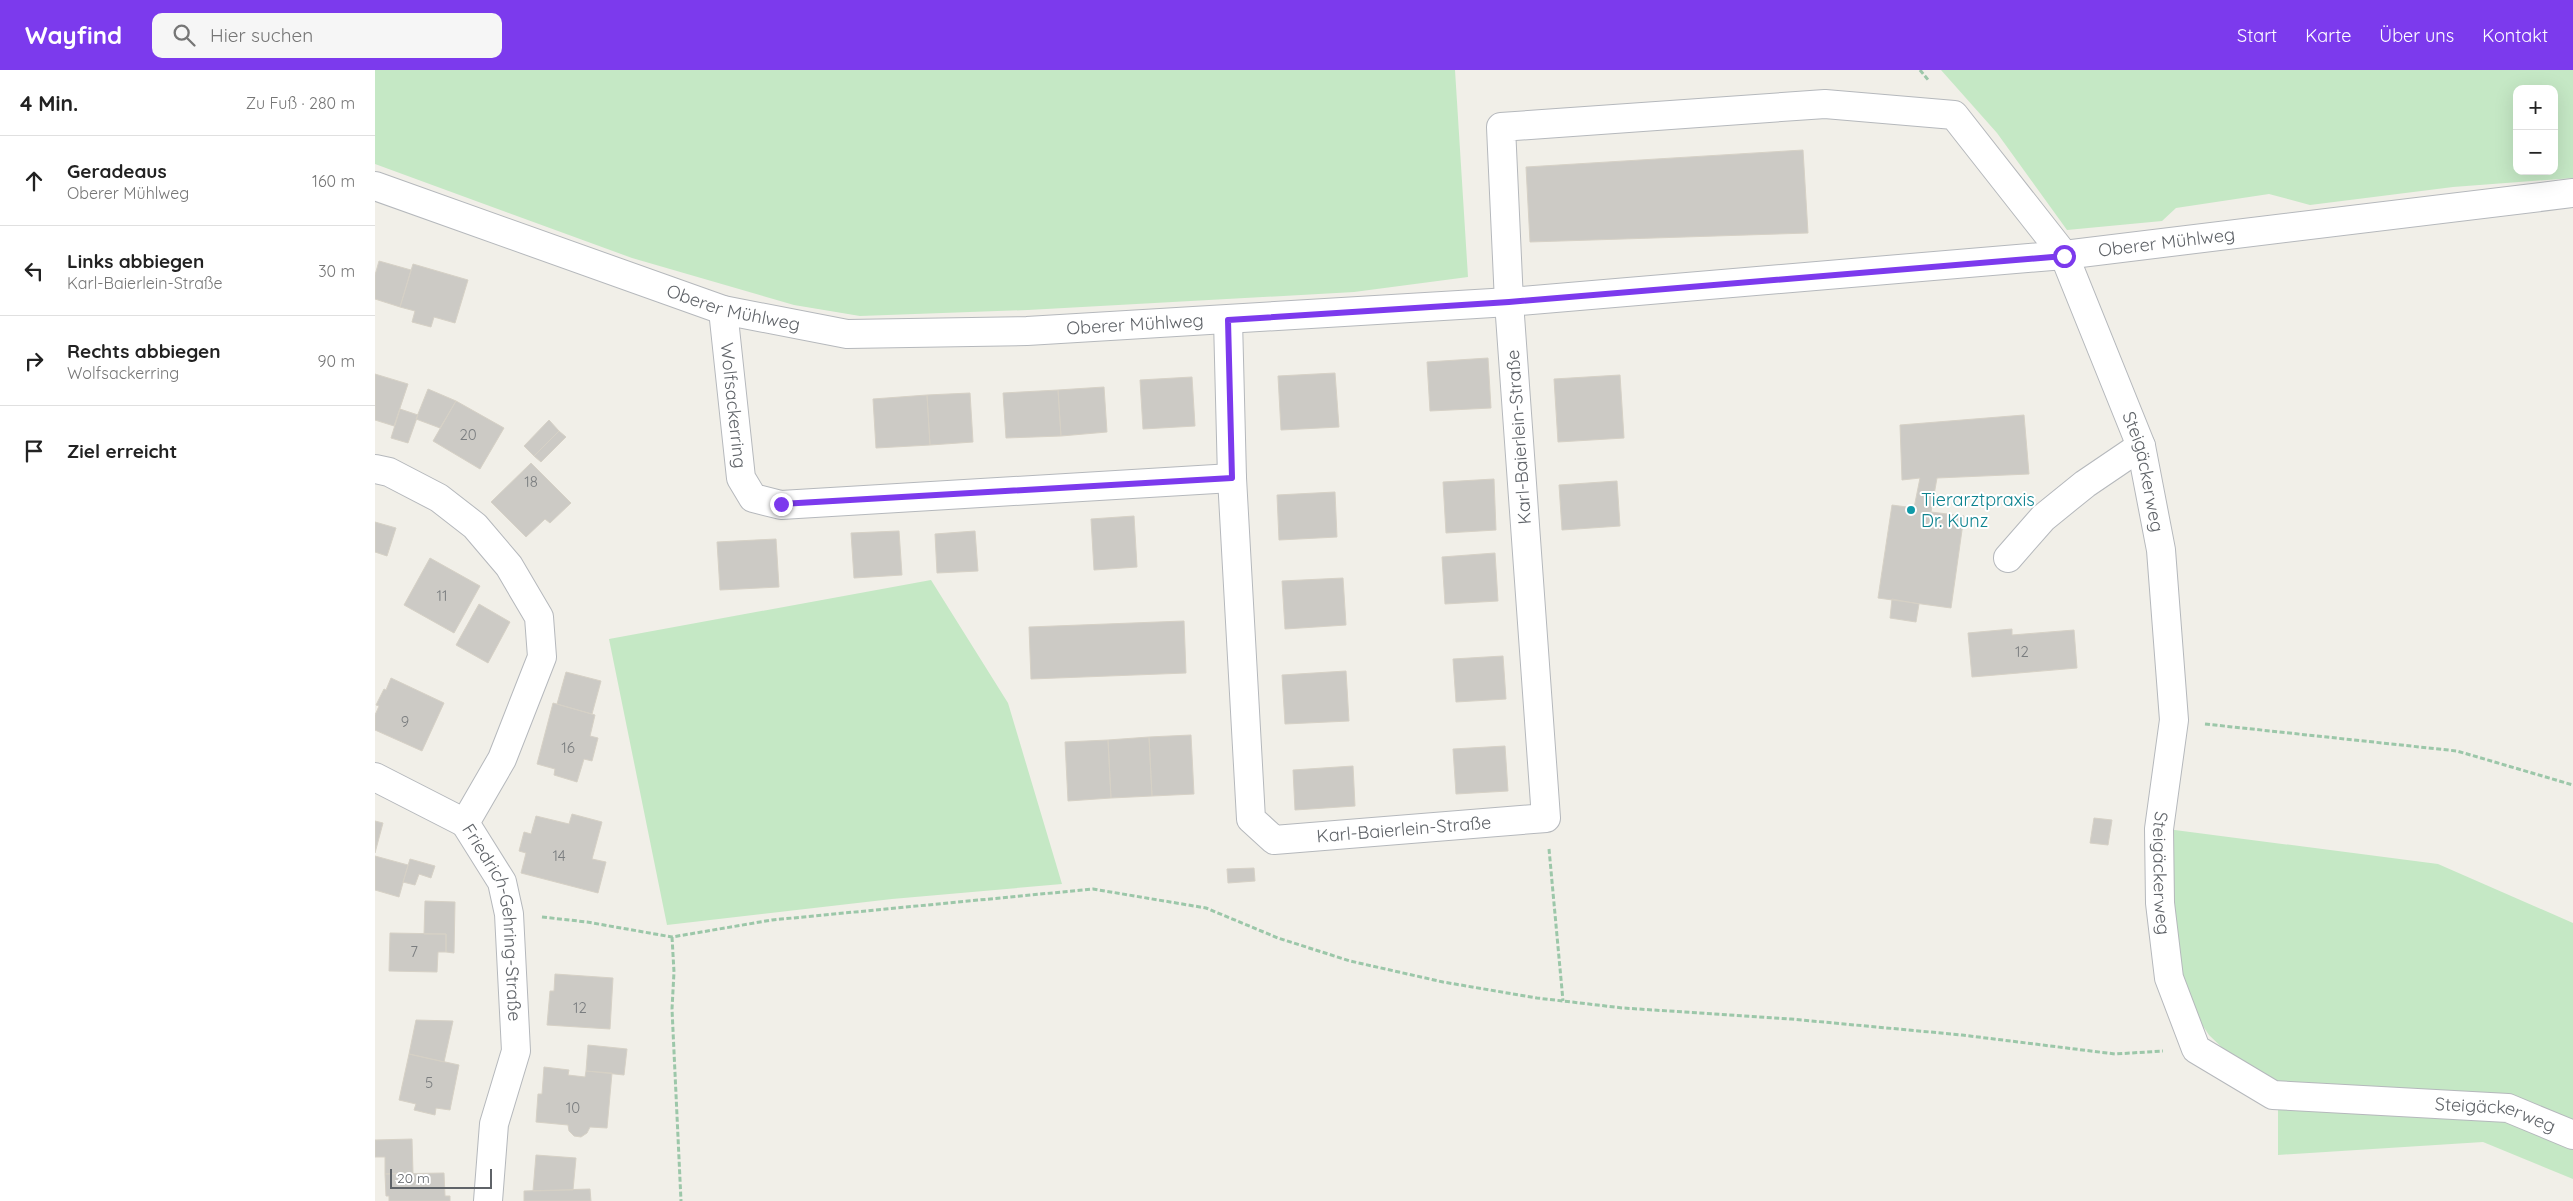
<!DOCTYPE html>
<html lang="de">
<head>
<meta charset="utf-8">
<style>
	:root { --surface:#fff; --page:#f6f6f6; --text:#222; --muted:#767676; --line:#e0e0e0; --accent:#7c3aed }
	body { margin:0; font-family:Quicksand,sans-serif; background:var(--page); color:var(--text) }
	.controls { position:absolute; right:15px; top:15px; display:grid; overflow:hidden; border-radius:10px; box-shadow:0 5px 20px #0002 }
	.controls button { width:45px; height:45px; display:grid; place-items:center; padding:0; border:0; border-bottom:1px solid var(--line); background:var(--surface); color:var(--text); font:25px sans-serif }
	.scale { position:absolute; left:15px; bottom:12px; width:102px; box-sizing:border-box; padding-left:5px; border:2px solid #5f6368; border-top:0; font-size:14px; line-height:18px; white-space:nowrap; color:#5f6368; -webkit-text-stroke:4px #fff; paint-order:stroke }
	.stop { position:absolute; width:15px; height:15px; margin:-11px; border:4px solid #7c3aed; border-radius:50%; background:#fff }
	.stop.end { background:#7c3aed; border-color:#fff; box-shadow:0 1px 5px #0008 }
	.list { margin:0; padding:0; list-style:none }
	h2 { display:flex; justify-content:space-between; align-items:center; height:65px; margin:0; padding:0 20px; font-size:21px }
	h2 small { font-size:16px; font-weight:400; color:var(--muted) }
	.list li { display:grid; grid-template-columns:32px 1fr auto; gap:15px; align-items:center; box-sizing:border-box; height:90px; padding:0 20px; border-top:1px solid var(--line) }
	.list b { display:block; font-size:19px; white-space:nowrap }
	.list p { margin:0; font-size:16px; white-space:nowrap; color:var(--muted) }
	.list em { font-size:16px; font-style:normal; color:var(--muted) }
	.icon { flex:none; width:28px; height:28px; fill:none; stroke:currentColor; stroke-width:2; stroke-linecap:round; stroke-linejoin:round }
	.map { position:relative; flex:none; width:2198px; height:1131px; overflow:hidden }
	header { display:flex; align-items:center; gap:30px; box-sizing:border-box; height:70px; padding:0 25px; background:var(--accent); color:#fff }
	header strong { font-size:24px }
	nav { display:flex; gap:28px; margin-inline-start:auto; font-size:18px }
	.search { width:350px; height:45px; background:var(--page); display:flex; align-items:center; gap:12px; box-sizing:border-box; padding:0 18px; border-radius:10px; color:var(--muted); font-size:19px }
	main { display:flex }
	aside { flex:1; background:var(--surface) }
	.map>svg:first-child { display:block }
	.green { fill:#c5e8c5; fill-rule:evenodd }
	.building { fill:#cccac5; stroke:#d6d1c6 }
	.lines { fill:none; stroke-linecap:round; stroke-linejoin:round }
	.minor-casing { stroke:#b5b8bc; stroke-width:30 }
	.path { stroke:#9cc7a9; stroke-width:3; stroke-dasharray:5 2.5; stroke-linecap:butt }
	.minor { stroke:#fff; stroke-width:28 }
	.route { stroke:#7c3aed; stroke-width:6 }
	.culture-dot { fill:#0f9aa8; stroke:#fff; stroke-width:2 }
	.labels { text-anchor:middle; stroke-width:4; stroke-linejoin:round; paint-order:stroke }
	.number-label { font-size:15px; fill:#7a7d7f }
	.street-label { font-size:18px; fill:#5f6368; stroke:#fff }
	.culture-label { font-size:18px; fill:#0d838f; stroke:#fff; text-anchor:start }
</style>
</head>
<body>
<header>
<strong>Wayfind</strong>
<div class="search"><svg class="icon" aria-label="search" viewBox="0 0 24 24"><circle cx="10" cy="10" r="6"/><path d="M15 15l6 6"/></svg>Hier suchen</div>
<nav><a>Start</a><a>Karte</a><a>Über uns</a><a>Kontakt</a></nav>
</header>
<main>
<aside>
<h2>4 Min.<small>Zu Fuß · 280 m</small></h2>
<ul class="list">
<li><svg class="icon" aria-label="ahead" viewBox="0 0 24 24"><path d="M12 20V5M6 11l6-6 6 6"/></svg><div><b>Geradeaus</b><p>Oberer Mühlweg</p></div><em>160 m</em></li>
<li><svg class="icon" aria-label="left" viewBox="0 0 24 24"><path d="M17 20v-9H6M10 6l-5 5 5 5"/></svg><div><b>Links abbiegen</b><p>Karl-Baierlein-Straße</p></div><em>30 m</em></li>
<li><svg class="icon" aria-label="right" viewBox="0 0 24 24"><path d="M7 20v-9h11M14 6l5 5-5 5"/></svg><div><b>Rechts abbiegen</b><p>Wolfsackerring</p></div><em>90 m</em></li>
<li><svg class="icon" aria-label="arrive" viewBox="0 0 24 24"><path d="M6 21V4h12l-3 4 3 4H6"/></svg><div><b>Ziel erreicht</b></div></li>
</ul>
</aside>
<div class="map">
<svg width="2198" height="1131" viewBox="0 0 2198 1131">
	<rect width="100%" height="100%" fill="#f1efe8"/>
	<path class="green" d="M0 0H1080L1093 207 979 222 653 240 485 246 419 235 257 188 0 94Z
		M1566 0H2198V108L2078 117 1935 135 1894 124 1801 138 1787 151 1692 160 1622 63ZM2142 19H2179V101H2142Z
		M556 510 633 633 687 814 517 829 292 855 234 569Z
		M1792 759 2063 794 2198 853V1109L2108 1072 1903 1085V1032L1834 965 1811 931 1798 866Z"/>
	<path class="building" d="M1428 80 1433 163 1155 172 1151 97Z
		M4 191 36 200 25 237 0 229V205Z
		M38 194 93 210 80 253 59 247 56 257 37 252 40 241 25 237Z
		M1113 288 1116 338 1055 341 1052 292Z
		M960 303 964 357 906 360 903 306Z
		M0 304 33 314 19 356 0 350Z
		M1245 305 1249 368 1183 372 1179 309Z
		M817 307 820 356 768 359 765 310Z
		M729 317 732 362 686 366 683 320Z
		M53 319 81 331 65 358 41 349Z
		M683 320 686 366 631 368 628 323Z
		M595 323 598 372 555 375 552 325Z
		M552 325 555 375 501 378 498 329Z
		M81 331 129 358 105 399 58 371Z
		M25 339 43 345 33 373 16 368Z
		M1649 345 1654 404 1562 408 1556 442 1589 446 1576 538 1503 528 1517 435 1539 438 1545 408 1527 410 1525 355Z
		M174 350 184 361 159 386 149 376Z
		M184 361 191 367 166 392 159 386Z
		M156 393 196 433 175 453 170 449 151 467 116 432Z
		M1119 409 1121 460 1071 463 1068 412Z
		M1242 411 1245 456 1187 460 1184 415Z
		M960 422 962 467 904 470 902 425Z
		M759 446 762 497 719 500 716 449Z
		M0 452 21 458 12 486 0 482Z
		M524 461 527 505 479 508 476 463Z
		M600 461 603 501 562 503 560 464Z
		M401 469 404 517 345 520 342 472Z
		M1120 483 1123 531 1070 534 1067 487Z
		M55 488 105 516 79 563 29 535Z
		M968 508 971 555 910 559 907 511Z
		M1517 529 1544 534 1541 552 1515 548Z
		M104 534 135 552 113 593 81 575Z
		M809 551 811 603 656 609 654 557Z
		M1637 559V565L1699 560 1702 598 1597 607 1593 563Z
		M1128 586 1131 629 1081 632 1078 589Z
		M971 601 974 651 910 654 907 605Z
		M191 602 226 611 217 644 182 634Z
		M16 608 69 633 47 681 0 660V645L4 636 1 635 9 619 11 620Z
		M178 633 220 645 215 666 223 668 217 691 209 689 202 712 179 705 180 699 162 694Z
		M816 665 819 724 777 726 774 667Z
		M774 667 777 726 736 728 733 670Z
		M733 670 736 728 693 731 690 672Z
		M1130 676 1133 721 1081 724 1078 679Z
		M978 696 980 736 920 740 918 700Z
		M197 744 227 752 217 789 231 792 223 823 146 803 151 783 144 781 149 762 156 764 161 746 194 754Z
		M1719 748 1737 750 1733 775 1715 773Z
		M0 751 8 753 0 783Z
		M0 786 33 795 24 827 0 820Z
		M35 789 60 796 56 808 44 804 40 815 28 812Z
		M879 798 880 811 853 813 852 799Z
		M50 831 80 832 79 883 71 882V864H49Z
		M15 863 71 864V882H63L62 902 14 901Z
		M180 904 238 908 235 959 172 955 175 921H179Z
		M41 950 78 951 69 992 34 984Z
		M213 975 252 979 249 1005 211 1001Z
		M34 984 84 995 75 1040 61 1038 60 1045 39 1040 41 1034 24 1030Z
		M169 997 194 1000 193 1005 210 1007 211 1001 237 1003 232 1058 215 1057 212 1063 206 1067 199 1066 194 1061 193 1055 161 1052 163 1024H167Z
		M37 1069 38 1103 10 1104V1087H0V1070Z
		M161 1085 201 1088 198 1120 158 1121Z
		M69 1103 70 1126H75V1131H14V1126H11L10 1104Z
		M215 1119 216 1131H149V1121Z"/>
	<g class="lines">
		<defs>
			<g id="minor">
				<path id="s1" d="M0 116 348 240 472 264 652 261 1134 232 1689 185 2198 123"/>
				<path id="s2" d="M348 240 366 408 378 428 406 435 857 408"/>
				<path id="s3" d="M853 250 857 408 876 749 899 770 1171 748 1134 232 1126 57 1450 34 1579 45 1689 185 1766 376 1786 480 1799 650 1784 759 1785 833 1794 908 1821 979 1898 1025 2133 1038 2198 1065"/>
				<path id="s4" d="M0 399 14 402 64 428 100 456 134 496 164 547 167 587 127 689 90 753 127 812 134 844 141 981 119 1054 113 1131"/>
				<path d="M1633 488 1668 448 1710 414 1766 376"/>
				<path d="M0 707 90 753"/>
			</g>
		</defs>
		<use href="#minor" class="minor-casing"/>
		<path class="path" d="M1545 0 1554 11
			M1830 654 2082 681 2198 715
			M1174 779 1188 931
			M167 847 212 852 297 867 397 850 718 819 831 838 903 868 975 891 1068 912 1162 928 1248 938 1416 949 1587 965 1740 984 1788 981
			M297 867 299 902 297 939 306 1131"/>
		<use href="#minor" class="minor"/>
	</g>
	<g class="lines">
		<path class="route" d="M406 434 857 408 853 250 1134 232 1689 186"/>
	</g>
	<circle class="culture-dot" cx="1536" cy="440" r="5"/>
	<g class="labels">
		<g class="number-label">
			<text x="93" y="370">20</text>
			<text x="156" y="417">18</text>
			<text x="67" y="531">11</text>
			<text x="1647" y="587">12</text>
			<text x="30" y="657">9</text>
			<text x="193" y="683">16</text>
			<text x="184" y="791">14</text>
			<text x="39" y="887">7</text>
			<text x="205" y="943">12</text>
			<text x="54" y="1018">5</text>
			<text x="198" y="1043">10</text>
		</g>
		<g class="street-label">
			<text dy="6" stroke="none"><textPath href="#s1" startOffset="1819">Oberer Mühlweg</textPath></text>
			<text dy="6" stroke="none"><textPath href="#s1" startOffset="379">Oberer Mühlweg</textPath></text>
			<text dy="6" stroke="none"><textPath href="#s1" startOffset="784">Oberer Mühlweg</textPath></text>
			<text dy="6" stroke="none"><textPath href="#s2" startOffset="96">Wolfsackerring</textPath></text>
			<text transform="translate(1144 367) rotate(-94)" y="6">Karl-Baierlein-Straße</text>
			<text dy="6" stroke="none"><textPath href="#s3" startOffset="2360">Steigäckerweg</textPath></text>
			<text dy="6" stroke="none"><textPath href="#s3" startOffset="661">Karl-Baierlein-Straße</textPath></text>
			<text dy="6" stroke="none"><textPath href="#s3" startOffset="2765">Steigäckerweg</textPath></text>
			<text dy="6" stroke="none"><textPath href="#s4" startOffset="558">Friedrich-Gehring-Straße</textPath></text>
			<text dy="6" stroke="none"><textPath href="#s3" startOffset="3260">Steigäckerweg</textPath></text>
		</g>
		<g class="culture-label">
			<text x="1546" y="436">Tierarztpraxis<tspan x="1546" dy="21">Dr. Kunz</tspan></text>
		</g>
	</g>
</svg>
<div class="controls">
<button>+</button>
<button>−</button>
</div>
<div class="scale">20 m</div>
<div class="stop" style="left:1689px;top:186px"></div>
<div class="stop end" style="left:406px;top:434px"></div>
</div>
</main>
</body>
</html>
